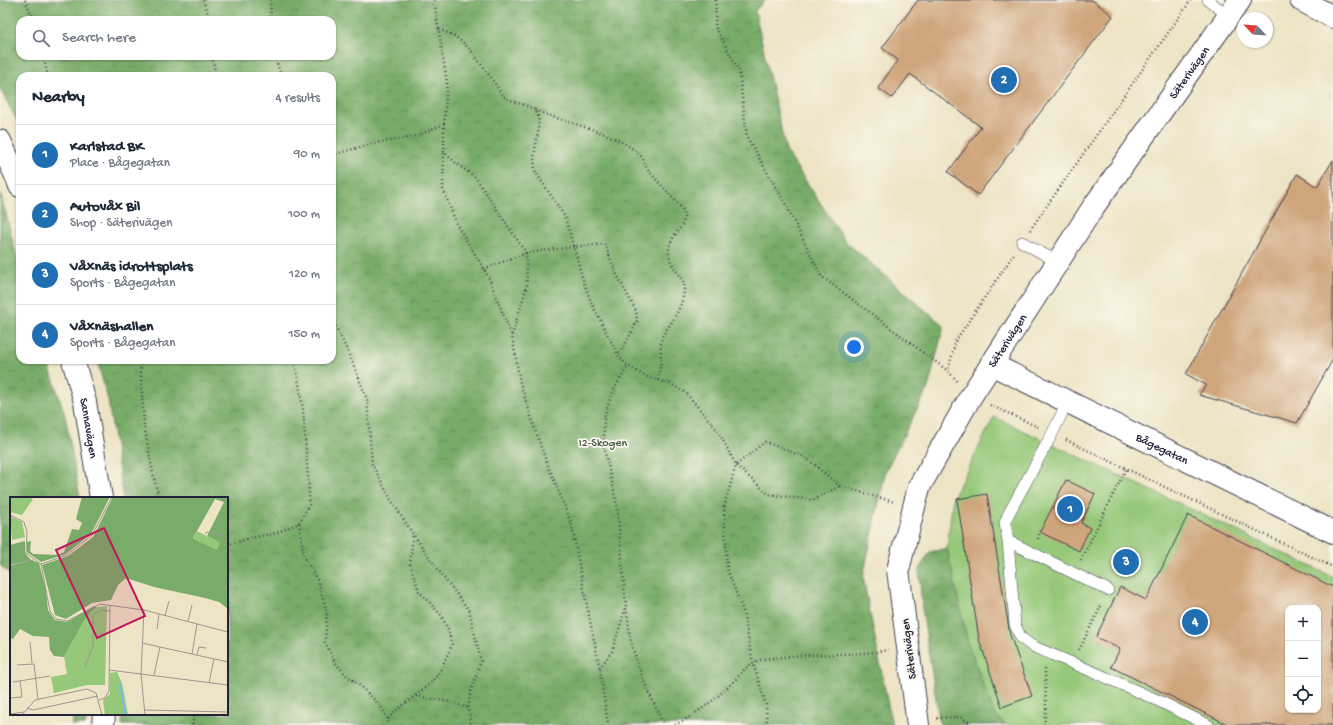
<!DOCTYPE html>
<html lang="en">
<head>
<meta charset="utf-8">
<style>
	:root { --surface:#fff; --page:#f6f6f7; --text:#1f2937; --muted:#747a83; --line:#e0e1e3; --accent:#1f6fb2 }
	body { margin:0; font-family:"Gochi Hand",sans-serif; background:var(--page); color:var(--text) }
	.controls { position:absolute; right:12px; bottom:12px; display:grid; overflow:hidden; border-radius:8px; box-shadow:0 1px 3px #0004 }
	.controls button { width:36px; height:36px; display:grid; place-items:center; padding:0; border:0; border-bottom:1px solid var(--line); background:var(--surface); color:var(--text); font:20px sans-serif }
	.compass { position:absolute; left:1237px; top:12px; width:36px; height:36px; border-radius:50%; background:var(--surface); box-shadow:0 1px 3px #0004; rotate:295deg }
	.you { position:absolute; left:854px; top:347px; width:14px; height:14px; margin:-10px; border:3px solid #fff; border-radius:50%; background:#1a73e8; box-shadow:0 0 0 6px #1a73e833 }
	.badge { display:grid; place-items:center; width:26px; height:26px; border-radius:50%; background:var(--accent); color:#fff; font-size:13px; font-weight:700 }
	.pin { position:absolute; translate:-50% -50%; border:2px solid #fff; box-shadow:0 1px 4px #0006 }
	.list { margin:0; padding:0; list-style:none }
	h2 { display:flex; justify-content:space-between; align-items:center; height:52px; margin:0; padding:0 16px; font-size:17px }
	h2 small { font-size:13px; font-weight:400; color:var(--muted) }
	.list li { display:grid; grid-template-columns:26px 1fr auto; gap:12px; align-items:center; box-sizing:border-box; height:60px; padding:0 16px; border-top:1px solid var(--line) }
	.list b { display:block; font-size:15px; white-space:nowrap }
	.list p { margin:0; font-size:13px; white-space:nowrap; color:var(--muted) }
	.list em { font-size:13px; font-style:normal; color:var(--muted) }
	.icon { flex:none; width:22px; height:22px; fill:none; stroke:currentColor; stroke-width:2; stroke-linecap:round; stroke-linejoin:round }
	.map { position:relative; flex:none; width:1333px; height:725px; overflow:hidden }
	.search { position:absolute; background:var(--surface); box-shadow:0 1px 3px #0004; left:16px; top:16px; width:320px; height:44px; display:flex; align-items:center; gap:10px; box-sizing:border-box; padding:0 14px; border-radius:12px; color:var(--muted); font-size:15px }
	.panel { position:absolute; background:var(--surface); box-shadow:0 1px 3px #0004; left:16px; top:72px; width:320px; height:292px; border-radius:12px }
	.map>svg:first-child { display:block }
	.forest { fill:url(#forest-crowns); stroke:#4d6752; fill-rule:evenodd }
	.park { fill:#95c878; stroke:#5c755a; fill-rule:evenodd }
	.building { fill:#cfa57c; fill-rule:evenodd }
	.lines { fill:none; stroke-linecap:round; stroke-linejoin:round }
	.service-casing { stroke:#403f50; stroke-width:12 }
	.minor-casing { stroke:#403f50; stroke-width:24 }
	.path { stroke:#403f50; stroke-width:2.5; stroke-dasharray:1 3; stroke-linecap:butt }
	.service { stroke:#fff; stroke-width:11 }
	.minor { stroke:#fff; stroke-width:22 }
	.labels { text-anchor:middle; stroke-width:3.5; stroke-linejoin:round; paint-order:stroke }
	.street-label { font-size:12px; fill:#22223b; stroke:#fbf7ec }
	.park-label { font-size:12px; fill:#4a5c50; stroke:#fbf7ec }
	.inset-river { fill:none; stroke:#7bb9ee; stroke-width:2 }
	.inset-road { fill:none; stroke:#9c968e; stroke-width:1 }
	.view { fill:#c2185b; fill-opacity:0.15; stroke:#c2185b; stroke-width:2 }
	.inset-edge { fill:none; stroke:#22223b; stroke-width:2 }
</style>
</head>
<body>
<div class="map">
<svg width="1333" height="725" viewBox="0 0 1333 725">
	<defs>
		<pattern id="forest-crowns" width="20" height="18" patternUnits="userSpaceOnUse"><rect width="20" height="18" fill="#78ac68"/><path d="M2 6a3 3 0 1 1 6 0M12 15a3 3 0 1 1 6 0" fill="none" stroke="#628c57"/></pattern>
	</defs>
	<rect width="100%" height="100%" fill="#fbf7ec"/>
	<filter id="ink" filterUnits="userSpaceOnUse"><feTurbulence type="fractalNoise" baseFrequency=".025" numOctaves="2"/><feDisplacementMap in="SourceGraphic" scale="8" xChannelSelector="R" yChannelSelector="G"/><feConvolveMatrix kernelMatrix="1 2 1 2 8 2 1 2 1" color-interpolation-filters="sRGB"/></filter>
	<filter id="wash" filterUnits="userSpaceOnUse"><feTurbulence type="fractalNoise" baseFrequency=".012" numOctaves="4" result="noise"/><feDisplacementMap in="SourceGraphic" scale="16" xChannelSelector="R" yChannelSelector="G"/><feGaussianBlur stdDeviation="0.9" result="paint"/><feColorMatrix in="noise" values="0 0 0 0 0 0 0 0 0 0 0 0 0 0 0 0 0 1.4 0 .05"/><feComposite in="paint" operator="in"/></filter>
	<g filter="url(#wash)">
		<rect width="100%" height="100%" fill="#ede4c5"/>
		<path class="forest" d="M0 0H765L755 11 786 151 846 242 944 326 928 388 886 470 863 577 892 725H122L123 714H227V498H123L108 400 97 360H332V76H20V126L0 89ZM20 20H332V56H20Z
			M0 191 20 270V360H47L65 415 80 498H11V575L0 565Z
			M947 548 968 643 994 713 1004 725H940L922 609 919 569 930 552Z
			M72 714H86L85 725H71L73 722Z"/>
		<path class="park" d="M994 417 1191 509 1333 577V725H1005L994 713 968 643 947 548 953 498ZM1288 608H1318V710H1288Z"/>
		<g id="blocks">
			<path class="building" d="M918 0H1092L1113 16 978 195 948 172 981 127 910 74 892 98 878 88 898 60 882 48Z
				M1333 160V359L1297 423 1199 395 1206 385 1186 374 1297 174 1317 187Z
				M1066 480 1095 494 1081 523 1090 528 1079 551 1040 532Z
				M987 494 1010 635 1032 696 1002 707 979 639 957 499Z
				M1188 515 1333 587V725H1229L1111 667 1120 649 1096 637 1120 587 1146 600ZM1288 608H1318V710H1288Z"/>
		</g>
	</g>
	<g filter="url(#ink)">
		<use href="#blocks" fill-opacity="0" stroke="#403f50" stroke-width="1"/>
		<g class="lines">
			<defs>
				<path id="service" d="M1208 0 1229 16
					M1022 242 1058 262
					M1068 401 1052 434 1008 515 1005 523 1008 541 1015 625 1021 638 1032 646 1096 673 1157 700 1208 725
					M1008 541 1108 590"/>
				<g id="minor">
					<path d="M1301 0 1333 17"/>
					<path d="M0 141 17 178 20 186"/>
					<path id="s1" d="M73 360 85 402 101 498"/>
					<path id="s2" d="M991 364 1333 532"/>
					<path d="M103 725 104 714"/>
					<path id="s3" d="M918 725 898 570 919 487 971 396 1094 206 1240 0"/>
				</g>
			</defs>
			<use href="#service" class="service-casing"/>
			<use href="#minor" class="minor-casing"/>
			<path class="path" d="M25 0 34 20
				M203 0 207 11 208 20
				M270 0 271 20
				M434 0 447 83 444 124V152L456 163 475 177 526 253 527 286 512 335 520 383 543 453 571 522 588 611 600 669 608 725
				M716 0 715 26 739 71 747 137 784 201 821 276 948 371
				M439 29 456 37 469 48 489 75 503 96 514 102 525 105 535 110 539 118 538 132 534 157 535 171 565 217 584 283 591 302 618 355 628 366 646 377 669 383 686 393 718 431 736 465 768 494 813 500 840 486 894 502
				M43 56 48 76
				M212 56 216 76
				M275 56 281 76
				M535 110C567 124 615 131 640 155 644 159 645 166 649 171 660 184 671 196 682 208 691 226 671 231 669 249 667 266 683 274 684 285 685 300 677 313 670 325 667 329 663 333 662 338 660 344 661 349 661 356 661 364 659 372 658 380
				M444 153 443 189 457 225 484 269 490 281 511 334
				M332 155 371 144 417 136 444 124
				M1030 230 1191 0
				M484 269 526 253 573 247 604 244 607 248 608 253 617 275 636 311 637 321 631 334 618 355
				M332 319 349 354 367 399 372 464 391 500 413 534 444 578 469 610 481 661 471 691 468 708 471 725
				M140 360 144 426 154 478 159 498
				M957 381 948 371 956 340 1014 254
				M990 405 1038 427
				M1066 440 1333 567
				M299 523 304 557 318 581 327 613 325 642 334 661 345 674 358 684 380 705 388 719V725
				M1038 539 1040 530
				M227 545 250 538 276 533 299 523 309 505V491L303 409 297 372 293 360
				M1081 560 1126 469
				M626 608C628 619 629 630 631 641 638 671 651 698 664 725
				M1079 650 1102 604
				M600 668 612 651 626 607 617 505 604 447V417L612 393 628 366
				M416 696 449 702 468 708
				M937 718 960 717 973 725
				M388 719 398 709 430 684 440 671 452 645 448 629 441 615 419 591 410 564 413 534
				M192 725 195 714
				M675 725C697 714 716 699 733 682 740 675 744 668 753 663 761 658 773 658 782 657 818 653 853 656 888 650
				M767 725 766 705 753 663 743 611 727 569 724 507 736 465 765 442 805 457 840 486
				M1044 725 1046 709 1045 668"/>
			<use href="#service" class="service"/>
			<use href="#minor" class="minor"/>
		</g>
	</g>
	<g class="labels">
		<g class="street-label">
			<text dy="4" stroke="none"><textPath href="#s3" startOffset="737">Säterivägen</textPath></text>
			<text dy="4" stroke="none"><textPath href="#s3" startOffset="413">Säterivägen</textPath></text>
			<text dy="4" stroke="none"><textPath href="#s1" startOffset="70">Sannavägen</textPath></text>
			<text dy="4" stroke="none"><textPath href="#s2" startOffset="191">Bågegatan</textPath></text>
			<text transform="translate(908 649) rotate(-97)" y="4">Säterivägen</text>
		</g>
		<g class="park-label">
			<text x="603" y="446">I2-Skogen</text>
		</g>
	</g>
	<g transform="translate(10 497)">
		<rect width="218" height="218" fill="#ede4c5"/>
		<path d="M0 19 12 25 15 40 2 43ZM107 175 112 186 118 218H95L93 203 100 197V176Z" fill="#95c878"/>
		<path d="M72 0H100L81 37 56 57 31 65 17 55V45L21 44 20 54 23 57 48 58 54 55 62 32 69 33 72 26 66 22ZM103 0H218V112L209 105 195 101 144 90 116 81 108 88 101 103 82 106 56 122 45 118 32 68 58 59 83 40ZM205 2 214 5 197 39 210 46 183 41ZM15 44V56L21 63 0 68V48ZM22 63 29 66 36 93 38 113 45 123 57 125 84 109 87 110 77 119 54 160 44 159 40 153 39 140 23 139 10 132 3 142 0 141V69Z" fill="#78ac68" fill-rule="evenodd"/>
		<path d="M0 0H19L23 2 12 18 0 15ZM187 34 210 46 207 53 183 42ZM97 109 95 188H77L44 196 41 180 57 177 54 160 77 119 87 110ZM107 203 110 218H98L95 205Z" fill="#95c878"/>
		<path class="inset-river" d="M110 187 116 218"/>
		<path class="inset-road" d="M0 18 14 25 17 35 16 56 31 67M195 37 197 35 218 40M31 67 40 114 46 122 57 124 90 107 134 113 218 135M31 67 57 58 82 38 102 0M0 69 23 63M134 113 131 177 135 218M155 119 159 104M178 124 182 108M147 132 149 117M20 145 22 166M132 146 218 165M182 157 187 127M187 158 189 150 196 151M7 168 24 167 28 202M75 170 83 149V118L90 113 100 114M99 173 218 188M144 178 150 150M3 185 40 179M199 186 204 162M0 201 12 200 10 184M89 203 95 201 99 194 100 108M17 211 23 213 88 199M134 213 218 215M0 217 14 215M12 218 25 203 77 192 86 196 92 218"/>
		<path class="view" d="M94 31 135 119 87 141 46 53Z"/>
		<rect width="218" height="218" class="inset-edge"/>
	</g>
</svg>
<div class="controls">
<button>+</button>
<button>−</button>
<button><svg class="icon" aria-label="locate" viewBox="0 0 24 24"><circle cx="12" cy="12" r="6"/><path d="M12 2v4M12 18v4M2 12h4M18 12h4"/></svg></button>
</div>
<svg class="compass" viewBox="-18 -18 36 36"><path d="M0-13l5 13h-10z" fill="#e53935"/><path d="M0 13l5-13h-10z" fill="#747a83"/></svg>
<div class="you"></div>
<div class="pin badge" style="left:1070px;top:509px">1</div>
<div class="pin badge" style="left:1004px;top:80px">2</div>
<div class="pin badge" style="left:1126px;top:562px">3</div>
<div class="pin badge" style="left:1195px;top:622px">4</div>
<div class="search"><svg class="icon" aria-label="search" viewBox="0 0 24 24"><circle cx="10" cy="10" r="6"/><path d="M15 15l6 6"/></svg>Search here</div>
<section class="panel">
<h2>Nearby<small>4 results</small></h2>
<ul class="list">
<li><span class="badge">1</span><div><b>Karlstad BK</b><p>Place · Bågegatan</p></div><em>90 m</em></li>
<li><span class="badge">2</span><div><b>Autovåx Bil</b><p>Shop · Säterivägen</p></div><em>100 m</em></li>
<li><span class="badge">3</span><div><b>Våxnäs idrottsplats</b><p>Sports · Bågegatan</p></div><em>120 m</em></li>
<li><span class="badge">4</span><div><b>Våxnäshallen</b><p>Sports · Bågegatan</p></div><em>150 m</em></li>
</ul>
</section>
</div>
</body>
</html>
